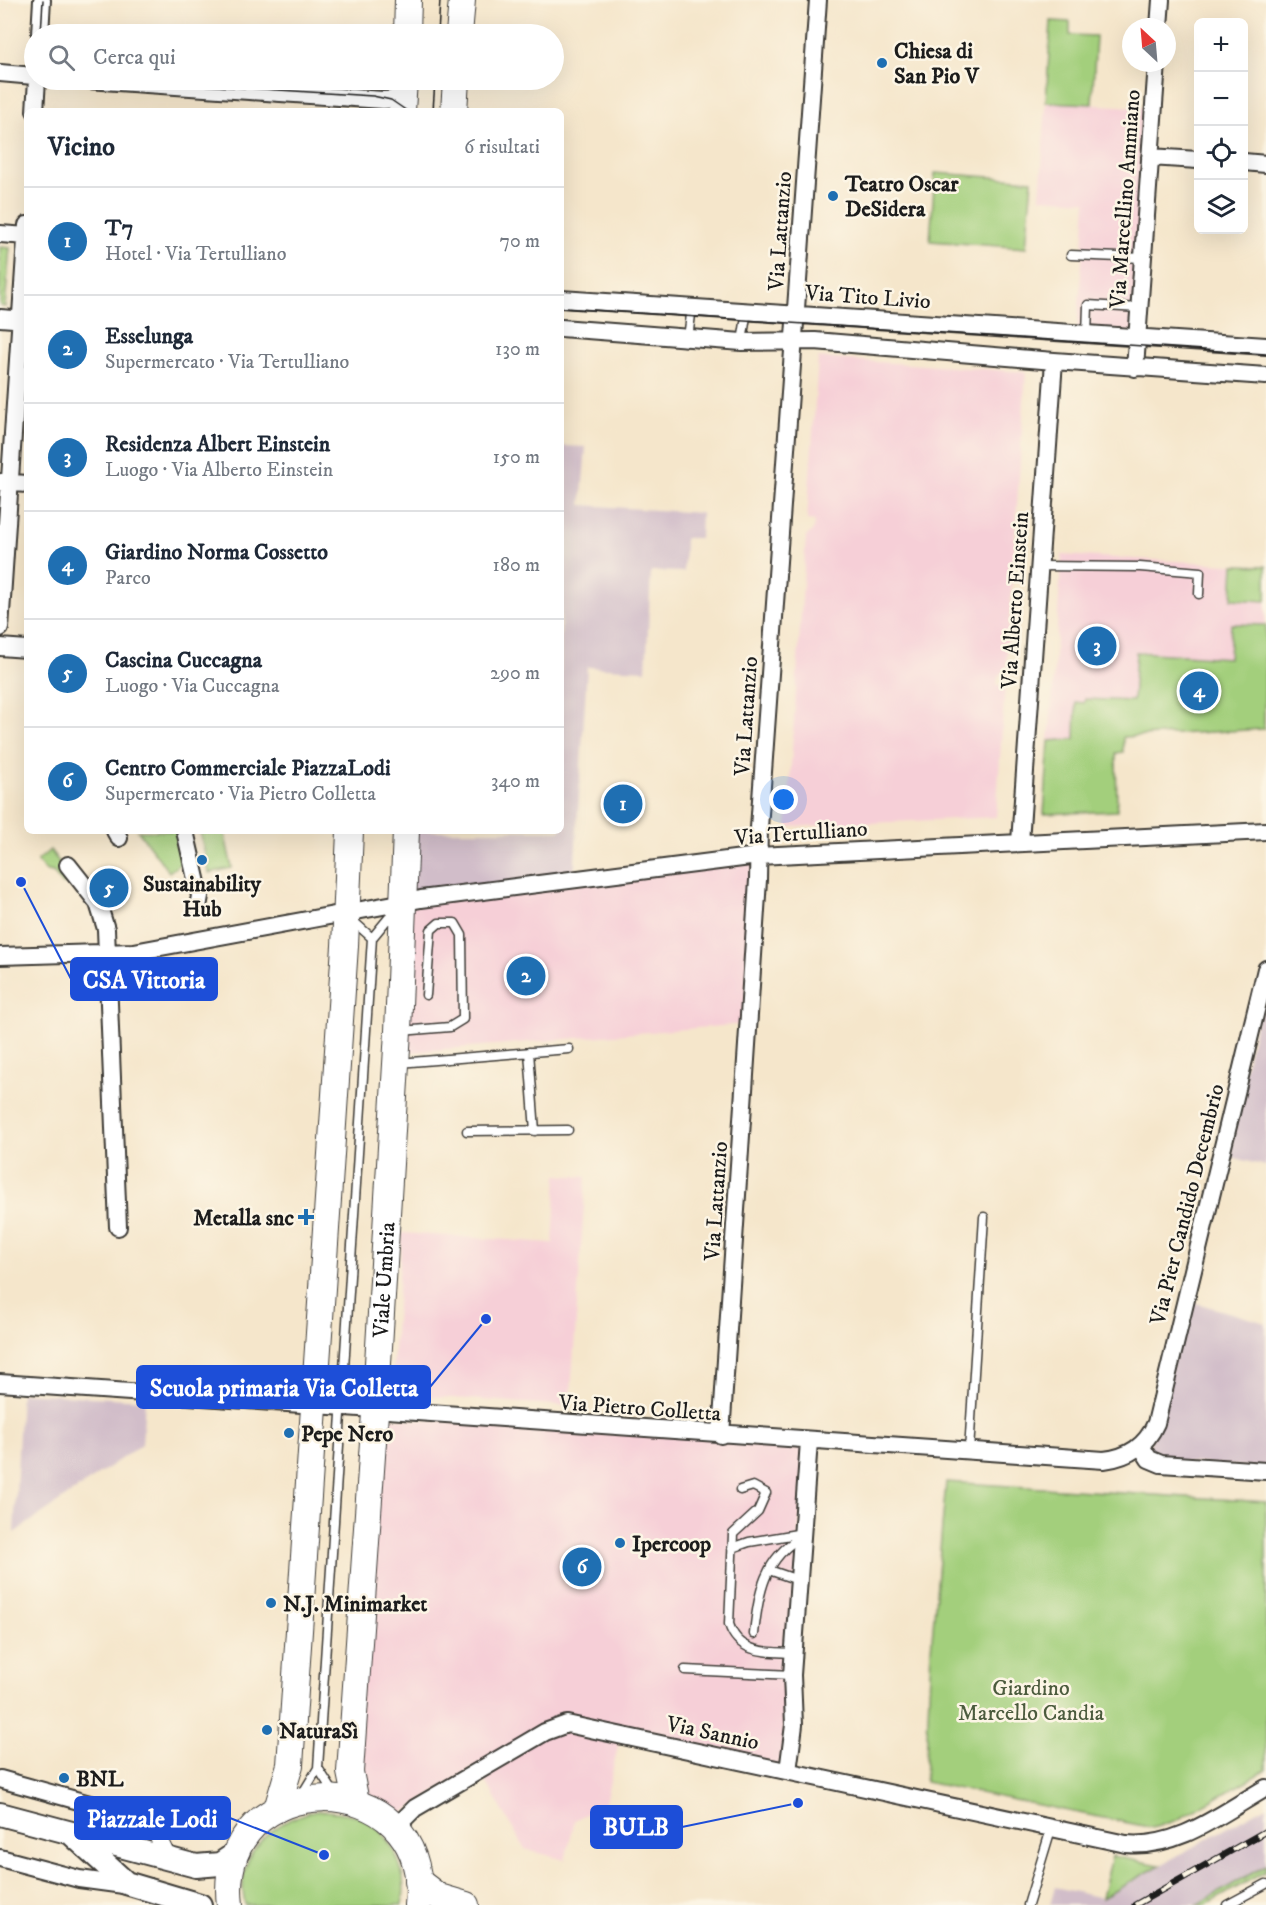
<!DOCTYPE html>
<html lang="it">
<head>
<meta charset="utf-8">
<style>
	:root { --surface:#fff; --page:#f6f6f7; --text:#1f2937; --muted:#747a83; --line:#e0e1e3; --accent:#1f6fb2 }
	body { margin:0; font-family:"IM FELL DW Pica",serif; background:var(--page); color:var(--text) }
	.controls { position:absolute; right:18px; top:18px; display:grid; overflow:hidden; border-radius:9px; box-shadow:0 6px 24px #0002 }
	.controls button { width:54px; height:54px; display:grid; place-items:center; padding:0; border:0; border-bottom:2px solid var(--line); background:var(--surface); color:var(--text); font:30px sans-serif }
	.compass { position:absolute; left:1122px; top:18px; width:54px; height:54px; border-radius:50%; background:var(--surface); box-shadow:0 6px 24px #0002; rotate:334deg }
	.you { position:absolute; left:784px; top:800px; width:21px; height:21px; margin:-15px; border:4px solid #fff; border-radius:50%; background:#1a73e8; box-shadow:0 0 0 9px #1a73e833 }
	.badge { display:grid; place-items:center; width:39px; height:39px; border-radius:50%; background:var(--accent); color:#fff; font-size:20px; font-weight:700 }
	.pin { position:absolute; translate:-50% -50%; border:3px solid #fff; box-shadow:0 2px 6px #0006 }
	.list { margin:0; padding:0; list-style:none }
	h2 { display:flex; justify-content:space-between; align-items:center; height:78px; margin:0; padding:0 24px; font-size:26px }
	h2 small { font-size:20px; font-weight:400; color:var(--muted) }
	.list li { display:grid; grid-template-columns:39px 1fr auto; gap:18px; align-items:center; box-sizing:border-box; height:108px; padding:0 24px; border-top:2px solid var(--line) }
	.list b { display:block; font-size:22px; white-space:nowrap }
	.list p { margin:0; font-size:20px; white-space:nowrap; color:var(--muted) }
	.list em { font-size:20px; font-style:normal; color:var(--muted) }
	.icon { flex:none; width:33px; height:33px; fill:none; stroke:currentColor; stroke-width:2; stroke-linecap:round; stroke-linejoin:round }
	.map { position:relative; flex:none; width:1266px; height:1905px; overflow:hidden }
	.search { position:absolute; background:var(--surface); box-shadow:0 6px 24px #0002; left:24px; top:24px; width:540px; height:66px; display:flex; align-items:center; gap:15px; box-sizing:border-box; padding:0 21px; border-radius:33px; color:var(--muted); font-size:22px }
	.panel { position:absolute; background:var(--surface); box-shadow:0 6px 24px #0002; left:24px; top:108px; width:540px; height:726px; border-radius:9px }
	.map>svg:first-child { display:block }
	.built { fill:#f6cfd7 }
	.industrial { fill:#d1bdc9 }
	.green { fill:#a3cf7b; stroke:#60764c; stroke-width:1.5 }
	.lines { fill:none; stroke-linecap:round; stroke-linejoin:round }
	.lane-casing { stroke:#3d3a36; stroke-width:11 }
	.street-casing { stroke:#3d3a36; stroke-width:20 }
	.secondary-casing { stroke:#3d3a36; stroke-width:26 }
	.primary-casing { stroke:#3d3a36; stroke-width:28 }
	.lane { stroke:#fff; stroke-width:8 }
	.street { stroke:#fff; stroke-width:16 }
	.secondary { stroke:#fff; stroke-width:22 }
	.primary { stroke:#fff; stroke-width:26 }
	.tram { stroke:#1c1c1c; stroke-width:1.5 }
	.rail-casing { stroke:#1c1c1c; stroke-width:7 }
	.rail { stroke:#fcf5e5; stroke-width:4.5; stroke-dasharray:14; stroke-linecap:butt }
	.poi-dot { fill:#1f6fb2; stroke:#fcf5e5; stroke-width:2 }
	.labels { text-anchor:middle; stroke-width:5; stroke-linejoin:round; paint-order:stroke }
	.poi-label { font-size:22px; font-weight:bold; fill:#1c1c1c; stroke:#fcf5e5; text-anchor:start }
	.street-label { font-size:22px; fill:#1c1c1c; stroke:#fcf5e5 }
	.park-label { font-size:22px; fill:#4b5b3d; stroke:#fcf5e5 }
	.leader { fill:none; stroke:#1d4ed8; stroke-width:2 }
	.callout-dot { fill:#1d4ed8; stroke:#fcf5e5; stroke-width:2 }
	.callout { fill:#1d4ed8; stroke:#1d4ed8; stroke-width:2 }
	.callout-label { font-size:24px; text-anchor:middle; font-weight:bold; fill:#fff }
</style>
</head>
<body>
<div class="map">
<svg width="1266" height="1905" viewBox="0 0 1266 1905">
	<rect width="100%" height="100%" fill="#fcf5e5"/>
	<filter id="ink" filterUnits="userSpaceOnUse"><feTurbulence type="fractalNoise" baseFrequency=".0167" numOctaves="2"/><feDisplacementMap in="SourceGraphic" scale="12" xChannelSelector="R" yChannelSelector="G"/><feConvolveMatrix kernelMatrix="1 2 1 2 8 2 1 2 1" color-interpolation-filters="sRGB"/></filter>
	<filter id="wash" filterUnits="userSpaceOnUse"><feTurbulence type="fractalNoise" baseFrequency=".008" numOctaves="4" result="noise"/><feDisplacementMap in="SourceGraphic" scale="24" xChannelSelector="R" yChannelSelector="G"/><feGaussianBlur stdDeviation="1.35" result="paint"/><feColorMatrix in="noise" values="0 0 0 0 0 0 0 0 0 0 0 0 0 0 0 0 0 1.4 0 .05"/><feComposite in="paint" operator="in"/></filter>
	<g filter="url(#wash)">
		<rect width="100%" height="100%" fill="#f5e6cb"/>
		<path class="built" d="M1046 102 1152 108 1135 338 1077 333 1086 201 1040 198Z
			M818 358 1026 372 1006 669 998 676 997 685 1005 686 996 817 787 827 806 537 814 529 815 521 807 520Z
			M1062 555 1266 566 1264 729 1049 741Z
			M753 861 745 1024 399 1053 404 904Z
			M557 1175 586 1177 570 1406 391 1394 402 1233 553 1243Z
			M379 1417 804 1444 789 1726 784 1768 621 1733 605 1803 575 1820 565 1860 525 1849 477 1766 390 1821 353 1798Z"/>
		<path class="industrial" d="M561 446 586 447 581 505 701 513 700 538H685L684 572 651 571 646 670 587 667 574 876 404 899 408 831H561Z
			M1266 982V1166L1224 1155Z
			M1189 1301 1266 1323V1468L1163 1461 1148 1452Z
			M21 1393 145 1400 142 1444 14 1533Z
			M1266 1806V1865L1197 1905H1050L1055 1887 1102 1898Z"/>
		<path class="green" d="M1051 21 1070 22V35L1096 36 1092 104 1046 102Z
			M935 173 1032 180 1026 248 930 241Z
			M0 247 10 248 5 307 0 306Z
			M1234 565 1266 566V601L1232 599Z
			M1231 624 1266 625 1264 729 1123 737V752L1116 753 1117 811 1044 814 1049 741 1075 739 1076 702 1084 703 1085 699 1133 701 1136 652 1229 658Z
			M138 831H183L188 858 169 872Z
			M200 831H224L232 868 209 873Z
			M50 850 82 892H78L70 883 62 884 53 872 46 871 37 861Z
			M946 1482 1266 1502V1770L1177 1820 1153 1828 925 1782 931 1650Z
			M316 1810C328 1811 342 1812 353 1815 389 1826 410 1870 402 1905H245C234 1853 271 1822 316 1810Z
			M1112 1856 1160 1865 1102 1898Z
			M1266 1865V1871L1206 1905H1197Z"/>
	</g>
	<g filter="url(#ink)">
		<g class="lines">
			<defs>
				<path id="lane" d="M1071 255 1143 258
					M1087 335 1088 305 1139 308
					M688 338 692 307
					M742 342 747 310
					M1039 566 1140 567 1200 572 1199 594
					M352 920 372 938
					M401 1031 450 1027 463 1019 462 935 455 923H439L431 930 426 995
					M529 1052 535 1131
					M399 1063 569 1049
					M467 1131 568 1130
					M969 1451 984 1217
					M740 1490 753 1486 766 1493 758 1511 733 1534 729 1624C738 1654 767 1652 794 1653
					M732 1548 749 1542 803 1533
					M769 1570 798 1580
					M754 1634C758 1594 764 1557 803 1536
					M685 1670 792 1675
					M318 1768 336 1796
					M301 1796 318 1768 372 938 396 909
					M1028 1905 1051 1829
					M1227 1905 1266 1884"/>
				<path id="street" d="M1159 27 1161 0
					M40 34 42 0
					M0 73 34 76
					M88 80 383 100 403 99
					M35 111 37 80
					M1150 157 1198 160
					M1244 162 1266 164
					M0 234 27 236
					M561 299 1266 346
					M0 318 27 320
					M561 328 742 342 815 341 1054 361 1266 376
					M1135 368 1157 63
					M1 482 27 484
					M0 628 27 225
					M0 647 27 649
					M115 831 119 838
					M185 831 200 896 198 907
					M1020 842 1054 361
					M68 865 98 903 106 929 118 1227
					M0 956 134 952 421 899 758 856 1266 831
					M0 1383C368 1412 736 1436 1104 1460 1129 1457 1146 1446 1156 1423L1266 969
					M721 1435 758 880 759 828 818 0
					M1141 1446 1149 1459 1161 1464 1266 1471
					M788 1771 794 1725 792 1675 809 1441
					M0 1779 140 1818 153 1827 168 1858
					M400 1835 404 1819 415 1808 545 1732 567 1724 1126 1844C1178 1849 1222 1813 1266 1788
					M0 1858 79 1879 131 1886"/>
				<path id="secondary" d="M0 1814 196 1866 220 1864 238 1852
					M73 1835 126 1883 200 1905"/>
				<g id="primary">
					<path d="M407 34 408 0"/>
					<path d="M459 34 462 0"/>
					<path d="M402 111 404 80"/>
					<path d="M454 111 456 80"/>
					<path id="s1" d="M356 1802 350 1772 375 1413 398 1031 406 831"/>
					<path d="M277 1809 290 1765 345 946 350 831"/>
					<path d="M418 1881 439 1897 466 1905"/>
					<path d="M230 1905C213 1763 434 1762 418 1905"/>
				</g>
			</defs>
			<use href="#lane" class="lane-casing"/>
			<use href="#street" class="street-casing"/>
			<use href="#secondary" class="secondary-casing"/>
			<use href="#primary" class="primary-casing"/>
			<use href="#lane" class="lane"/>
			<use href="#street" class="street"/>
			<use href="#secondary" class="secondary"/>
			<use href="#primary" class="primary"/>
			<path class="tram" d="M41 34 43 0
				M438 34 440 0
				M121 80 373 96 391 100 407 111
				M433 111 435 80
				M561 308 1266 354"/>
			<defs>
				<path id="rail" d="M1135 1905 1266 1831"/>
			</defs>
			<use href="#rail" class="rail-casing"/>
			<use href="#rail" class="rail"/>
		</g>
	</g>
	<g class="poi-dot">
		<circle cx="882" cy="63" r="6"/>
		<circle cx="833" cy="196" r="6"/>
		<circle cx="202" cy="860" r="6"/>
		<path d="M303 1208h6v6h6v6h-6v6h-6v-6h-6v-6h6z"/>
		<circle cx="289" cy="1433" r="6"/>
		<circle cx="620" cy="1543" r="6"/>
		<circle cx="271" cy="1603" r="6"/>
		<circle cx="267" cy="1730" r="6"/>
		<circle cx="64" cy="1778" r="6"/>
	</g>
	<g class="labels">
		<g class="poi-label">
			<text x="894" y="58">Chiesa di<tspan x="894" dy="25">San Pio V</tspan></text>
			<text x="845" y="191">Teatro Oscar<tspan x="845" dy="25">DeSidera</tspan></text>
			<text x="202" y="891" text-anchor="middle">Sustainability<tspan x="202" dy="25">Hub</tspan></text>
			<text x="294" y="1225" text-anchor="end">Metalla snc</text>
			<text x="301" y="1441">Pepe Nero</text>
			<text x="632" y="1551">Ipercoop</text>
			<text x="283" y="1611">N.J. Minimarket</text>
			<text x="279" y="1738">NaturaSì</text>
			<text x="76" y="1786">BNL</text>
		</g>
		<g class="street-label">
			<text transform="translate(1124 199) rotate(-86)" y="8">Via Marcellino Ammiano</text>
			<text transform="translate(779 231) rotate(-86)" y="8">Via Lattanzio</text>
			<text transform="translate(868 296) rotate(4)" y="8">Via Tito Livio</text>
			<text transform="translate(1014 600) rotate(-86)" y="8">Via Alberto Einstein</text>
			<text transform="translate(745 716) rotate(-86)" y="8">Via Lattanzio</text>
			<text transform="translate(801 832) rotate(-4)" y="8">Via Tertulliano</text>
			<text transform="translate(715 1201) rotate(-86)" y="8">Via Lattanzio</text>
			<text transform="translate(1186 1204) rotate(-76)" y="8">Via Pier Candido Decembrio</text>
			<text dy="8" stroke="none"><textPath href="#s1" startOffset="524">Viale Umbria</textPath></text>
			<text transform="translate(640 1407) rotate(4)" y="8">Via Pietro Colletta</text>
			<text transform="translate(713 1732) rotate(12)" y="8">Via Sannio</text>
		</g>
		<g class="park-label">
			<text x="1031" y="1695">Giardino<tspan x="1031" dy="25">Marcello Candia</tspan></text>
		</g>
	</g>
	<path class="leader" d="M21 882L71 979M486 1319L430 1387M324 1855L230 1818M798 1803L682 1827"/>
	<g class="callout-dot">
		<circle cx="21" cy="882" r="6"/>
		<circle cx="486" cy="1319" r="6"/>
		<circle cx="324" cy="1855" r="6"/>
		<circle cx="798" cy="1803" r="6"/>
	</g>
	<g class="callout">
		<rect x="71" y="958" width="146" height="42" rx="6"/>
		<rect x="137" y="1366" width="293" height="42" rx="6"/>
		<rect x="75" y="1797" width="155" height="42" rx="6"/>
		<rect x="591" y="1806" width="91" height="42" rx="6"/>
	</g>
	<g class="callout-label">
		<text x="144" y="988">CSA Vittoria</text>
		<text x="284" y="1396">Scuola primaria Via Colletta</text>
		<text x="152" y="1827">Piazzale Lodi</text>
		<text x="636" y="1835">BULB</text>
	</g>
</svg>
<div class="controls">
<button>+</button>
<button>−</button>
<button><svg class="icon" aria-label="locate" viewBox="0 0 24 24"><circle cx="12" cy="12" r="6"/><path d="M12 2v4M12 18v4M2 12h4M18 12h4"/></svg></button>
<button><svg class="icon" aria-label="layers" viewBox="0 0 24 24"><path d="M12 4l9 5-9 5-9-5zM3 14l9 5 9-5"/></svg></button>
</div>
<svg class="compass" viewBox="-18 -18 36 36"><path d="M0-13l5 13h-10z" fill="#e53935"/><path d="M0 13l5-13h-10z" fill="#747a83"/></svg>
<div class="you"></div>
<div class="pin badge" style="left:623px;top:804px">1</div>
<div class="pin badge" style="left:526px;top:976px">2</div>
<div class="pin badge" style="left:1097px;top:646px">3</div>
<div class="pin badge" style="left:1199px;top:691px">4</div>
<div class="pin badge" style="left:109px;top:888px">5</div>
<div class="pin badge" style="left:582px;top:1567px">6</div>
<div class="search"><svg class="icon" aria-label="search" viewBox="0 0 24 24"><circle cx="10" cy="10" r="6"/><path d="M15 15l6 6"/></svg>Cerca qui</div>
<section class="panel">
<h2>Vicino<small>6 risultati</small></h2>
<ul class="list">
<li><span class="badge">1</span><div><b>T7</b><p>Hotel · Via Tertulliano</p></div><em>70 m</em></li>
<li><span class="badge">2</span><div><b>Esselunga</b><p>Supermercato · Via Tertulliano</p></div><em>130 m</em></li>
<li><span class="badge">3</span><div><b>Residenza Albert Einstein</b><p>Luogo · Via Alberto Einstein</p></div><em>150 m</em></li>
<li><span class="badge">4</span><div><b>Giardino Norma Cossetto</b><p>Parco</p></div><em>180 m</em></li>
<li><span class="badge">5</span><div><b>Cascina Cuccagna</b><p>Luogo · Via Cuccagna</p></div><em>290 m</em></li>
<li><span class="badge">6</span><div><b>Centro Commerciale PiazzaLodi</b><p>Supermercato · Via Pietro Colletta</p></div><em>340 m</em></li>
</ul>
</section>
</div>
</body>
</html>
